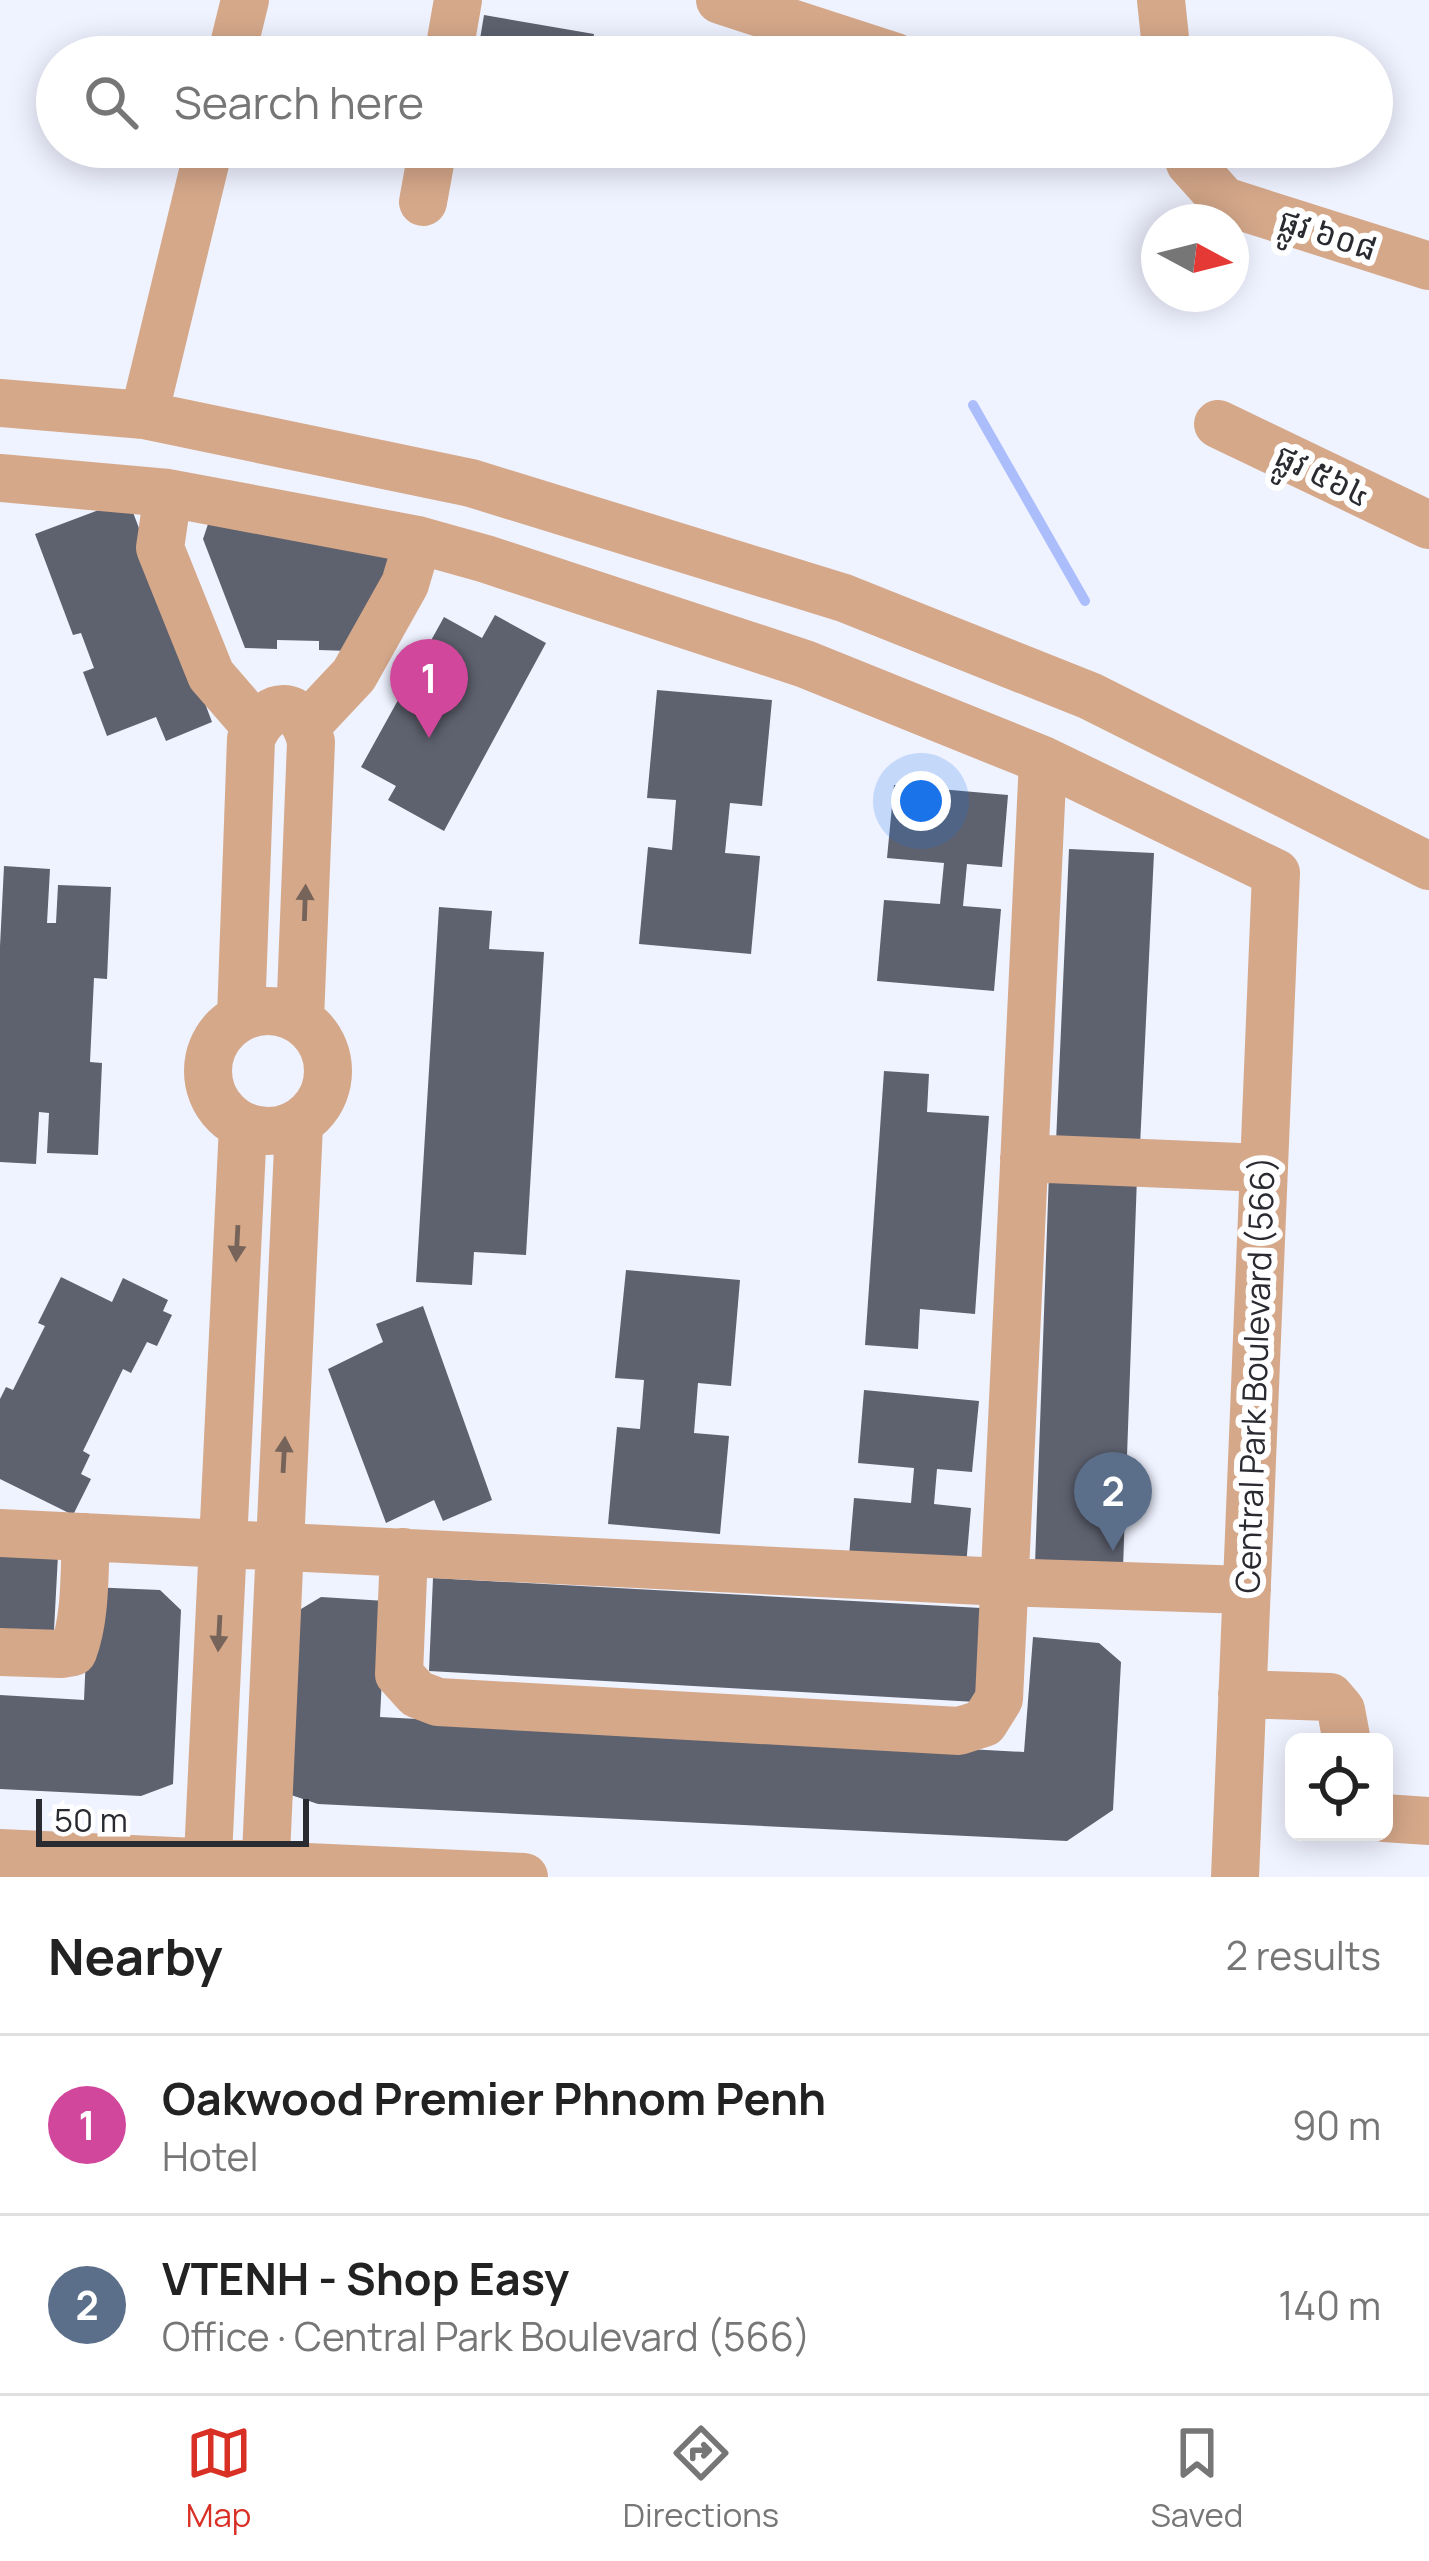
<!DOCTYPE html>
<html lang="en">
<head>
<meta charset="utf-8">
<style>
	:root { --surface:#fff; --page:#f6f6f6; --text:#222; --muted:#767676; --line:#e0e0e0; --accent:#d93025 }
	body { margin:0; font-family:Manrope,"Noto Sans Khmer",sans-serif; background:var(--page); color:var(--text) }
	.controls { position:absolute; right:36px; bottom:36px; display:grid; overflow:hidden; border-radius:18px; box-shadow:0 6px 30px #0003 }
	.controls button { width:108px; height:108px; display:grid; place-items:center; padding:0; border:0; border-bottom:3px solid var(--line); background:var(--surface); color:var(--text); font:60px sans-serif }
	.compass { position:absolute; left:1141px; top:204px; width:108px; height:108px; border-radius:50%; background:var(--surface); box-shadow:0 6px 30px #0003; rotate:97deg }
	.scale { position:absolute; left:36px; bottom:30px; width:273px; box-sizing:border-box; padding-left:12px; border:6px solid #292b31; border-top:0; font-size:33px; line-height:42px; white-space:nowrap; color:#292b31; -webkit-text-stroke:9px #fff; paint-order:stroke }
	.you { position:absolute; left:921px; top:801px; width:42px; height:42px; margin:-30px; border:9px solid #fff; border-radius:50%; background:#1a73e8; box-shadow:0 0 0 18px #1a73e833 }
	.badge { display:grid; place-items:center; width:78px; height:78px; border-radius:50%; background:var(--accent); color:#fff; font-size:39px; font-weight:700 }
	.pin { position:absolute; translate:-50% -99px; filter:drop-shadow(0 3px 6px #0008) }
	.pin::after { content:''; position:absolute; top:63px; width:42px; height:36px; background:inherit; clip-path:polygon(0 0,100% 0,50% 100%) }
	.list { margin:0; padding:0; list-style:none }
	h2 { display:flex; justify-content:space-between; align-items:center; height:156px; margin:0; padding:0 48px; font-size:51px }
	h2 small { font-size:39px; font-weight:400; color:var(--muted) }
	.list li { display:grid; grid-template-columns:78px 1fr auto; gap:36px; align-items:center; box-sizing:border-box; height:180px; padding:0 48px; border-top:3px solid var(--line) }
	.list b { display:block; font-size:45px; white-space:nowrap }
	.list p { margin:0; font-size:39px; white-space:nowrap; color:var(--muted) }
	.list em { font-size:39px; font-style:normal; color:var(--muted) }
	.icon { flex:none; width:66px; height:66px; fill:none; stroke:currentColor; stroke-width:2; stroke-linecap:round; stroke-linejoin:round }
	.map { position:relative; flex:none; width:1429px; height:1877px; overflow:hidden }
	.search { position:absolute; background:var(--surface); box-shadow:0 6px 30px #0003; left:36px; right:36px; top:36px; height:132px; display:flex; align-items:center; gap:30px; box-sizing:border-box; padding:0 42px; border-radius:66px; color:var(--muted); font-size:45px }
	.sheet { height:516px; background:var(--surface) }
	nav { display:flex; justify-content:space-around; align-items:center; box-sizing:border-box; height:168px; border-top:3px solid var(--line); background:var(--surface); font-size:33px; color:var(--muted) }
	nav a { display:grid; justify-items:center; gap:6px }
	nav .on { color:var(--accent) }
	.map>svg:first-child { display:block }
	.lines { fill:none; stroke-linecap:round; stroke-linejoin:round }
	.stream { stroke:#acbdfb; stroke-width:10 }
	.building { fill:#5e626f }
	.minor { stroke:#d5a88a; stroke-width:48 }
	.oneway { fill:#766359 }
	.labels { text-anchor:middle; stroke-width:12; stroke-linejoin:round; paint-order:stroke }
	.street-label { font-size:33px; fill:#292b31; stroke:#fff }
</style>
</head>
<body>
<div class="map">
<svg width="1429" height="1877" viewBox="0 0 1429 1877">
	<rect width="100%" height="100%" fill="#eff2ff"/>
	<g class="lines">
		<path class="stream" d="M973 405 1085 601"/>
	</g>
	<path class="building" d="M484 15 594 34 590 57H477Z
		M128 499 212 722 166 741 156 717 107 736 83 672 94 668 81 633 73 635 35 534Z
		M209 521 380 544 390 561 349 651 319 650V641L277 640V649L245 648 203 539Z
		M495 615 546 643 444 831 388 800 396 786 361 767 444 617 482 638Z
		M657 690 772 700 762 806 730 803 725 853 760 856 751 954 639 944 648 847 672 850 676 800 647 798Z
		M894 785 1008 795 1002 867 967 864 963 906 1001 909 994 991 877 981 884 900 940 904 944 863 887 858Z
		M1069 849 1154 853 1140 1146 1056 1142Z
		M4 866 50 869 47 923H56L58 885 111 887 107 979 94 978 90 1062 102 1063 98 1155 47 1153 49 1113 39 1112 36 1164 0 1162V946Z
		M439 907 492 911 489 949 544 952 526 1255 474 1252 472 1285 416 1282Z
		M884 1071 929 1074 927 1112 989 1116 975 1314 920 1309 918 1349 865 1345Z
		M1049 1173 1137 1177 1123 1568 1035 1565Z
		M626 1270 740 1280 731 1386 698 1383 694 1433 729 1436 720 1534 608 1524 617 1427 640 1429 644 1380 615 1378Z
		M61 1277 112 1302 123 1278 168 1300 163 1311 172 1315 157 1346 147 1342 131 1373 123 1369 83 1451 90 1455 81 1474 91 1479 73 1515 0 1479V1399L6 1387 13 1390 45 1326 38 1323Z
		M423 1306 492 1500 443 1521 434 1500 386 1523 328 1369 383 1342 376 1324Z
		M864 1390 979 1401 972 1472 937 1469 934 1504 971 1508 966 1566 849 1556 854 1498 911 1503 914 1468 858 1463Z
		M0 1552 58 1555 53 1649 0 1646Z
		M433 1578 981 1608 976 1702 429 1671Z
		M89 1587 160 1590 181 1610 173 1784 141 1796 0 1789V1695L84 1700Z
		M321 1597 386 1601 380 1717 1024 1752 1033 1637 1099 1643 1121 1662 1113 1810 1067 1841 318 1804 288 1794 296 1612Z"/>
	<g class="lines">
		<path class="minor" d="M720 0 896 57
			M1161 0 1167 57
			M231 57 245 0
			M448 57 458 0
			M1184 147 1190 163 1224 201 1429 266
			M423 202 433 147
			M0 403 144 415 471 483 844 598 1090 696 1429 866
			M144 415 209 147
			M1218 424 1429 525
			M0 478 168 493 418 540 486 559 805 664 1043 760 1276 873 1235 1877
			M168 493 160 548 211 675 256 727
			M307 725 354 675 405 584 418 540
			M208 1071a60 60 0 1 1 120 0a60 60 0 1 1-120 0Z
			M241 1017 251 739C268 699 301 698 311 742L300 1020
			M1024 1158 1264 1168
			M0 1533 1003 1582 1247 1590
			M404 1552 399 1674 417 1694 438 1702 959 1731 984 1723 999 1699 1043 760
			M0 1652 61 1654 73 1652C86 1617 84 1575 86 1537
			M1242 1694 1330 1697 1341 1710 1347 1742
			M1384 1818 1429 1821
			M0 1853 524 1877
			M207 1877 243 1126
			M265 1877 299 1125"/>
	</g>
	<defs><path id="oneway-solid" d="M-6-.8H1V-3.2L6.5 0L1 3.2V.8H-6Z" transform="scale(3)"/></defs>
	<g class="oneway">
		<use href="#oneway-solid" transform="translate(305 903) rotate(-88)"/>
		<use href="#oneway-solid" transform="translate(237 1243) rotate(93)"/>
		<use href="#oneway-solid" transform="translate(284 1455) rotate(-87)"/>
		<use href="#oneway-solid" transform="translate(219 1633) rotate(93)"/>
	</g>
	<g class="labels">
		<g class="street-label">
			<text transform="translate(1328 234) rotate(18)" y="12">ផ្លូវ ៦០៨</text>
			<text transform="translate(1323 475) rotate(26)" y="12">ផ្លូវ ៥៦៤</text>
			<text transform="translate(1255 1375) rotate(-88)" y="12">Central Park Boulevard (566)</text>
		</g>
	</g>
</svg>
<div class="controls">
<button><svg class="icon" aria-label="locate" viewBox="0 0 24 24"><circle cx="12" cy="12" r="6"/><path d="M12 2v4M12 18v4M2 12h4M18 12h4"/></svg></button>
</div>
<svg class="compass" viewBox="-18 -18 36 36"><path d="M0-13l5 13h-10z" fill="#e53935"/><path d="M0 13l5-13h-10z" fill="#767676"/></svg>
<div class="scale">50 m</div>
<div class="you"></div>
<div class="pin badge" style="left:429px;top:738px;background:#d1479c">1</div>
<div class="pin badge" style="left:1113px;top:1551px;background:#5c6f8a">2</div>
<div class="search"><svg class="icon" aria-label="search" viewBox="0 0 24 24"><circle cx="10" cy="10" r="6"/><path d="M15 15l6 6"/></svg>Search here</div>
</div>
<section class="sheet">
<h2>Nearby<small>2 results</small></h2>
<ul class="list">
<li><span class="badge" style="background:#d1479c">1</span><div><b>Oakwood Premier Phnom Penh</b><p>Hotel</p></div><em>90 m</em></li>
<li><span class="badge" style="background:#5c6f8a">2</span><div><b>VTENH - Shop Easy</b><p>Office · Central Park Boulevard (566)</p></div><em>140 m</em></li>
</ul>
</section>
<nav>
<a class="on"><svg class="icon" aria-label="map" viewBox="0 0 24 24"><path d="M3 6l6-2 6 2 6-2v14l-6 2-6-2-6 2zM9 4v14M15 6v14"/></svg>Map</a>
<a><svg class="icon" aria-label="directions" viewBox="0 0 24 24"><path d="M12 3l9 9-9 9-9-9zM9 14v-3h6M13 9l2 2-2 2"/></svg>Directions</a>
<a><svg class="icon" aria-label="saved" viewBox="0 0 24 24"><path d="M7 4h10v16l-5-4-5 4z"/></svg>Saved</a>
</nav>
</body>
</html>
